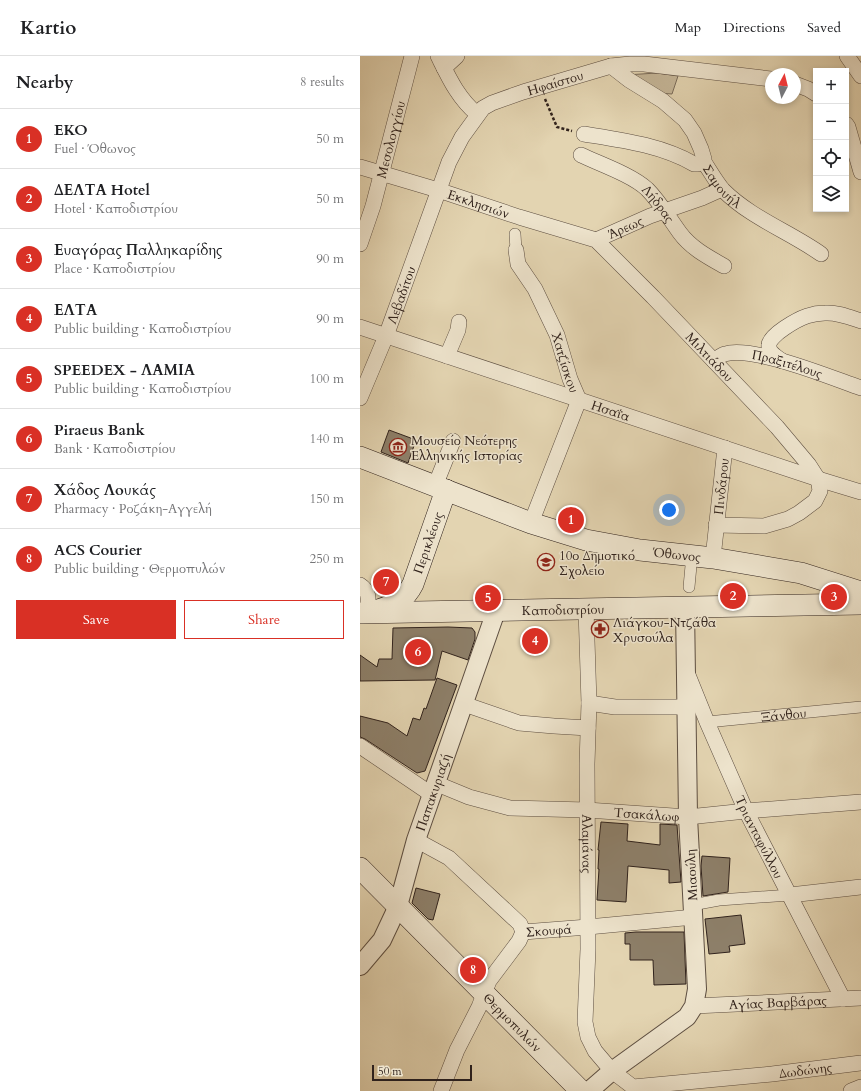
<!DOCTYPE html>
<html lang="en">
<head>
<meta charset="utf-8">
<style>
	:root { --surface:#fff; --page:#f6f6f6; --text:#202124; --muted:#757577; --line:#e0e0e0; --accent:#d93025 }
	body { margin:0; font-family:Cardo,serif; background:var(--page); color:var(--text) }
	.controls { position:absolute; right:12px; top:12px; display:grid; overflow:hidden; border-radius:0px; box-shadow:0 2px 6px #0003 }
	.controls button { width:36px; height:36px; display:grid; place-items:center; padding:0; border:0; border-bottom:1px solid var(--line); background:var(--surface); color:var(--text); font:20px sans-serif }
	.compass { position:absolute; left:405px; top:12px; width:36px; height:36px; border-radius:50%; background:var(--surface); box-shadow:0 2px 6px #0003; rotate:7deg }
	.scale { position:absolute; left:12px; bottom:10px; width:100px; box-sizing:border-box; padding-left:4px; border:2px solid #30221c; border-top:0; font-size:11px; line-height:14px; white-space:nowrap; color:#30221c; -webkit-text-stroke:3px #ede3cc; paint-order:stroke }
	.you { position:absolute; left:309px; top:454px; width:14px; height:14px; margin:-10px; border:3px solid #fff; border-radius:50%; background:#1a73e8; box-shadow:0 0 0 6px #1a73e833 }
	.badge { display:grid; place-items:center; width:26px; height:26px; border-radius:50%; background:var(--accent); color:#fff; font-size:13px; font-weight:700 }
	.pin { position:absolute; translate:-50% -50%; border:2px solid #fff; box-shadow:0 1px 4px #0006 }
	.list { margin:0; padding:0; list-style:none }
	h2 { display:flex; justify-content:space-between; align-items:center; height:52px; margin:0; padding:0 16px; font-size:17px }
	h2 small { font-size:13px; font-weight:400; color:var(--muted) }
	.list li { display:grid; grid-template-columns:26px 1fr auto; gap:12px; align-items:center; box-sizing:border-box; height:60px; padding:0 16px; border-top:1px solid var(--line) }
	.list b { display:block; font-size:15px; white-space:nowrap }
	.list p { margin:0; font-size:13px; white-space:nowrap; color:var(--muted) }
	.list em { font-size:13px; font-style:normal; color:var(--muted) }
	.actions { display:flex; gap:8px; padding:12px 16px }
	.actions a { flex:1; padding:9px 0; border:1px solid var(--accent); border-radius:0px; text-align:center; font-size:14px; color:var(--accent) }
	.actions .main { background:var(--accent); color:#fff }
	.icon { flex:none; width:22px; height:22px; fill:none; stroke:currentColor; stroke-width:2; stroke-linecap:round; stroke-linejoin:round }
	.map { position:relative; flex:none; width:501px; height:1035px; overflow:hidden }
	header { display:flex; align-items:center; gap:24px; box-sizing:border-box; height:56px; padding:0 20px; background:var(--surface); border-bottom:1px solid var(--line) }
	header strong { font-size:19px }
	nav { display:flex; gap:22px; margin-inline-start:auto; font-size:14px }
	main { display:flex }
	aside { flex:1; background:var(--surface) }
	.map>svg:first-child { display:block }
	.green { fill:#c5b698; stroke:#7a6c5a }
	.building { fill:#8d7f69; stroke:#30221c }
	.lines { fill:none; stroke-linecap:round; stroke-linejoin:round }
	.service-casing { stroke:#5d4e41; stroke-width:8 }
	.pedestrian-casing { stroke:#5d4e41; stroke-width:12 }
	.minor-casing { stroke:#5d4e41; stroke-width:16 }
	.tertiary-casing { stroke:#5d4e41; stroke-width:20 }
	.secondary-casing { stroke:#30221c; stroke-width:22 }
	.path { stroke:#30221c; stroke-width:2.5; stroke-dasharray:3 2; stroke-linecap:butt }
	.service { stroke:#ede3cc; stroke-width:7 }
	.pedestrian { stroke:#ede3cc; stroke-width:11 }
	.minor { stroke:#ede3cc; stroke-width:15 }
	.tertiary { stroke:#ede3cc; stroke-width:18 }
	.secondary { stroke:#ede3cc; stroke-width:21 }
	.labels { text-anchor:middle; stroke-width:3; stroke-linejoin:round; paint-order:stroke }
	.street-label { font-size:13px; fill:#30221c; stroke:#ede3cc }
	.poi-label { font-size:13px; fill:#30221c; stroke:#ede3cc; text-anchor:start }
</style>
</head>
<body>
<header>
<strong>Kartio</strong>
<nav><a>Map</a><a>Directions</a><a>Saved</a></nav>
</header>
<main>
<aside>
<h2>Nearby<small>8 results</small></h2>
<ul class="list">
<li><span class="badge">1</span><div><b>EKO</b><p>Fuel · Όθωνος</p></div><em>50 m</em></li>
<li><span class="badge">2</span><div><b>ΔΕΛΤΑ Hotel</b><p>Hotel · Καποδιστρίου</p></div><em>50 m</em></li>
<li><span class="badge">3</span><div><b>Ευαγόρας Παλληκαρίδης</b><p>Place · Καποδιστρίου</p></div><em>90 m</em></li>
<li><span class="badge">4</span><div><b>ΕΛΤΑ</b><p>Public building · Καποδιστρίου</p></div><em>90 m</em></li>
<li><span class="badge">5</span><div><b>SPEEDEX - ΛΑΜΙΑ</b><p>Public building · Καποδιστρίου</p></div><em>100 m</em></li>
<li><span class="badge">6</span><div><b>Piraeus Bank</b><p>Bank · Καποδιστρίου</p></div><em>140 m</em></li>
<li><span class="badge">7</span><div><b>Χάδος Λουκάς</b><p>Pharmacy · Ροζάκη-Αγγελή</p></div><em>150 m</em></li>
<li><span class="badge">8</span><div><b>ACS Courier</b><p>Public building · Θερμοπυλών</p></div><em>250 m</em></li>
</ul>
<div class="actions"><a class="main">Save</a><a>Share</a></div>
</aside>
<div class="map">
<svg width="501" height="1035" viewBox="0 0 501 1035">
	<rect width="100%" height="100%" fill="#e3d4b1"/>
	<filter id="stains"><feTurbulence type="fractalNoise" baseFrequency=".005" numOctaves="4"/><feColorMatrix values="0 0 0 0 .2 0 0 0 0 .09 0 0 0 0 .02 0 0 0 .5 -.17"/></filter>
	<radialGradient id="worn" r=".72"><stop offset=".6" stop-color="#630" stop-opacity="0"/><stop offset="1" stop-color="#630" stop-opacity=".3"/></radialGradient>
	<path class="green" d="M297 17 318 20 312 38 298 37 265 19Z"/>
	<path class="building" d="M29 374 56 384 48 407 21 396Z
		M88 571 112 572 115 576V583L108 604 82 595 75 624 0 625V599L17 611 19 603H32L33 572Z
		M77 622 97 629 65 715 57 717 5 683 0 681V660L28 667 47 680 53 662 60 664 64 652 66 653Z
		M241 766 268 768 267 785 300 789V768L317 769 321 826 309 827V814L268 810 266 846 237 844 239 813H238L239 794H238Z
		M342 800 370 802 368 836 343 840 341 810Z
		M56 832 80 838 73 864 68 863 52 847Z
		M381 859 385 888 369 890 370 896 349 898 345 863Z
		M276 876H324L326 928 294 929 293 904H270V888H265V877Z"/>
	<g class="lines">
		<defs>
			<path id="service" d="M194 470 203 465 219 470 223 478"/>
			<g id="pedestrian">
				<path d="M155 178 156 194"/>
				<path d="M329 531 332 499"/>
				<path id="s1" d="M347 666 501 651"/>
				<path d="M332 849 359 844 430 839"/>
			</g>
			<g id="minor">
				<path d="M78 0C89 22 98 42 117 58"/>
				<path d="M487 0 501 20"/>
				<path id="s2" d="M251 10 269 24 303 45 325 64 334 77 341 93 344 103V106C350 115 356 126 363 134 391 162 430 176 461 198"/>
				<path d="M84 12 97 0"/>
				<path d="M435 28 448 33 456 38"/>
				<path d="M486 68 488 71 501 116"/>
				<path d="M224 78C261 84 301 89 334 108H338L344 106"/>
				<path id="s3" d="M221 99C240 108 272 119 287 133 300 146 309 162 320 177 331 192 348 201 364 210"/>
				<path id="s4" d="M0 111 78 134 159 161 236 184 293 241 417 371 449 409 458 423 459 428 460 435 455 445 439 457 428 463 404 470 356 469"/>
				<path id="s5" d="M236 184 290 160 342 142 362 133"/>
				<path id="s6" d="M0 188 13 150 52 0"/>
				<path id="s7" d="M156 194 158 208 175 233 197 279 210 323 219 344 171 467"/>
				<path id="s8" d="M0 271 458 423 501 436"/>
				<path d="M87 300 98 274 99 266"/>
				<path id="s9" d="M354 305C358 302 361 299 365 298 392 289 472 322 501 332"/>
				<path d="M422 305C417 301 408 296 409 289 409 279 438 263 447 260 453 258 459 257 465 257 477 256 489 261 501 265"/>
				<path id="s10" d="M0 342 26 280 89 106 102 81 123 52 132 47 163 36 251 10 270 8H284L411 23"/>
				<path d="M75 430 93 385"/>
				<path id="s11" d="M353 502 365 392"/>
				<path d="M0 529C11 536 8 546 7 557"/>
				<path id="s12" d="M226 553 229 647 227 708 228 893 225 966 228 981 235 995 252 1015 273 1031 412 1018 501 1007"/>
				<path id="s13" d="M328 619 347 666 386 755 483 943"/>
				<path d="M229 647 255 651H326"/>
				<path d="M104 648 159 667 194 670 228 672"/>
				<path d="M0 690 71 738"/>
				<path id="s14" d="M75 727 109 741 150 752 227 754 328 761 386 755 501 746"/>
				<path id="s15" d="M56 784 89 802 160 868 163 876 228 871 334 861"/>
				<path d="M430 839 501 831"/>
				<path id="s16" d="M334 950 501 942"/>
				<path d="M81 1035 97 994 119 951 129 925 159 885 163 876"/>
				<path d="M491 1035 501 1031"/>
			</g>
			<g id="tertiary">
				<path id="s17" d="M0 910 22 884 38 850 56 784 136 555"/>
				<path d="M229 1035 252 1015 327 961 334 950 337 933 328 761 325 551"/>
			</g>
			<g id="secondary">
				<path id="s18" d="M0 401 171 467 226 484 280 494 353 502 441 517 501 536"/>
				<path id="s19" d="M18 554C34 549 45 544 53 528L86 434"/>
				<path id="s20" d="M0 557 501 548"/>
				<path id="s21" d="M0 812 221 1035"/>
			</g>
		</defs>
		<use href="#service" class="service-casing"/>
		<use href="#pedestrian" class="pedestrian-casing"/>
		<use href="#minor" class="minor-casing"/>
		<use href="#tertiary" class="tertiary-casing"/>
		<use href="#secondary" class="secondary-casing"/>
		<path class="path" d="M185 43 197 71 212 75"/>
		<use href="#service" class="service"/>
		<use href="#pedestrian" class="pedestrian"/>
		<use href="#minor" class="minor"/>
		<use href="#tertiary" class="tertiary"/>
		<use href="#secondary" class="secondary"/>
	</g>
	<defs>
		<symbol id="museum-ring" viewBox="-11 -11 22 22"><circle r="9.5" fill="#ede3cc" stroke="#8f2418" stroke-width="1.5"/><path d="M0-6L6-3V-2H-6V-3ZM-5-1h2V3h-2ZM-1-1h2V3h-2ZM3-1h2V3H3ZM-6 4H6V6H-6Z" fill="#8f2418"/></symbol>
		<symbol id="school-ring" viewBox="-11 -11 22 22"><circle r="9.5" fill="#ede3cc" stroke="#8f2418" stroke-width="1.5"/><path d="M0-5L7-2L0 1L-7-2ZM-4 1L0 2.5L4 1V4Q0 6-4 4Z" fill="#8f2418"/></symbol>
		<symbol id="pharmacy-ring" viewBox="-11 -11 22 22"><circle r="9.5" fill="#ede3cc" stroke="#8f2418" stroke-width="1.5"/><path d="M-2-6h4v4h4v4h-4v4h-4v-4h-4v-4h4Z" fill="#8f2418"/></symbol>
	</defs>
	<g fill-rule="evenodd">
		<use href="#museum-ring" x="28" y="381" width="20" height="20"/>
		<use href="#school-ring" x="176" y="496" width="20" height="20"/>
		<use href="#pharmacy-ring" x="230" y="563" width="20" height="20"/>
	</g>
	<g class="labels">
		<g class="street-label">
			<text dy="5" stroke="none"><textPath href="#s10" startOffset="393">Ηφαίστου</textPath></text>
			<text dy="5" stroke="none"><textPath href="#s6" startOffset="109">Μεσολογγίου</textPath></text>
			<text dy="5" stroke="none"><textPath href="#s2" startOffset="169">Σαμουήλ</textPath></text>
			<text dy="5" stroke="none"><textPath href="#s4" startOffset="124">Εκκλησιών</textPath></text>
			<text dy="5" stroke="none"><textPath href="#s3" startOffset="93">Λήδρας</textPath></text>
			<text dy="5" stroke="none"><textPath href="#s5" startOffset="32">Άρεως</textPath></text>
			<text dy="5" stroke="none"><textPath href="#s10" startOffset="111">Λεβαδίτου</textPath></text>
			<text dy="5" stroke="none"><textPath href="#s4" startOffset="410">Μιλτιάδου</textPath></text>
			<text dy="5" stroke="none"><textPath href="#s7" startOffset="124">Χατζίσκου</textPath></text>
			<text dy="5" stroke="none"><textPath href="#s9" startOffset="77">Πραξιτέλους</textPath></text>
			<text dy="5" stroke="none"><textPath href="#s8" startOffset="264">Ησαΐα</textPath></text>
			<text dy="5" stroke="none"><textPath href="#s11" startOffset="72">Πινδάρου</textPath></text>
			<text dy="5" stroke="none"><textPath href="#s19" startOffset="89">Περικλέους</textPath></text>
			<text dy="5" stroke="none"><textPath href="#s18" startOffset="333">Όθωνος</textPath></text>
			<text dy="5" stroke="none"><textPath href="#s20" startOffset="203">Καποδιστρίου</textPath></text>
			<text dy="5" stroke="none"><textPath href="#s1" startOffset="77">Ξάνθου</textPath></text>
			<text dy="5" stroke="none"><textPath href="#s17" startOffset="191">Παπακυριαζή</textPath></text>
			<text dy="5" stroke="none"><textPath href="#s14" startOffset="216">Τσακάλωφ</textPath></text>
			<text dy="5" stroke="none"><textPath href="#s13" startOffset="177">Τριανταφύλλου</textPath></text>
			<text dy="5" stroke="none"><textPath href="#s12" startOffset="235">Αλαμάνας</textPath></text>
			<text transform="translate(331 819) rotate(-93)" y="5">Μιαούλη</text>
			<text dy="5" stroke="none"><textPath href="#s15" startOffset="169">Σκουφά</textPath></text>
			<text dy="5" stroke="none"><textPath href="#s16" startOffset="84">Αγίας Βαρβάρας</textPath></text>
			<text dy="5" stroke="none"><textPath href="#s21" startOffset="217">Θερμοπυλών</textPath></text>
			<text dy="5" stroke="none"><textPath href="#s12" startOffset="670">Δωδώνης</textPath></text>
		</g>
		<g class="poi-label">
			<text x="51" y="389">Μουσείο Νεότερης<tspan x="51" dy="15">Ελληνικής Ιστορίας</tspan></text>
			<text x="199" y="504">10ο Δημοτικό<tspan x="199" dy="15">Σχολείο</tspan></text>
			<text x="253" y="571">Λιάγκου-Ντζάθα<tspan x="253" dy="15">Χρυσούλα</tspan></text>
		</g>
	</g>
	<rect width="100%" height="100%" filter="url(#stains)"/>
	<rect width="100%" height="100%" fill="url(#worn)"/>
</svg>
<div class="controls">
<button>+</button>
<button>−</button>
<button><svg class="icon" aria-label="locate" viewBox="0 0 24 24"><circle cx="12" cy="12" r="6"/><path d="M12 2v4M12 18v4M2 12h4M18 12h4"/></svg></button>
<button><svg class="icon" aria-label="layers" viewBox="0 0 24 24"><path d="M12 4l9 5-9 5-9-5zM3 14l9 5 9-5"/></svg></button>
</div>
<svg class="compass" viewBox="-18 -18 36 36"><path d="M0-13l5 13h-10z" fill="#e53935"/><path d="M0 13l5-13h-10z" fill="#757577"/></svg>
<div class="scale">50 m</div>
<div class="you"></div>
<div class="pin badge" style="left:211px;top:464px">1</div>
<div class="pin badge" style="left:373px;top:540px">2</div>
<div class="pin badge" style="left:474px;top:541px">3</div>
<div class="pin badge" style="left:175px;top:585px">4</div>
<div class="pin badge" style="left:128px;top:542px">5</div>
<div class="pin badge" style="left:58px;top:596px">6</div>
<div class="pin badge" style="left:26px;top:526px">7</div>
<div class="pin badge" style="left:113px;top:914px">8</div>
</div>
</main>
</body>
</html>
